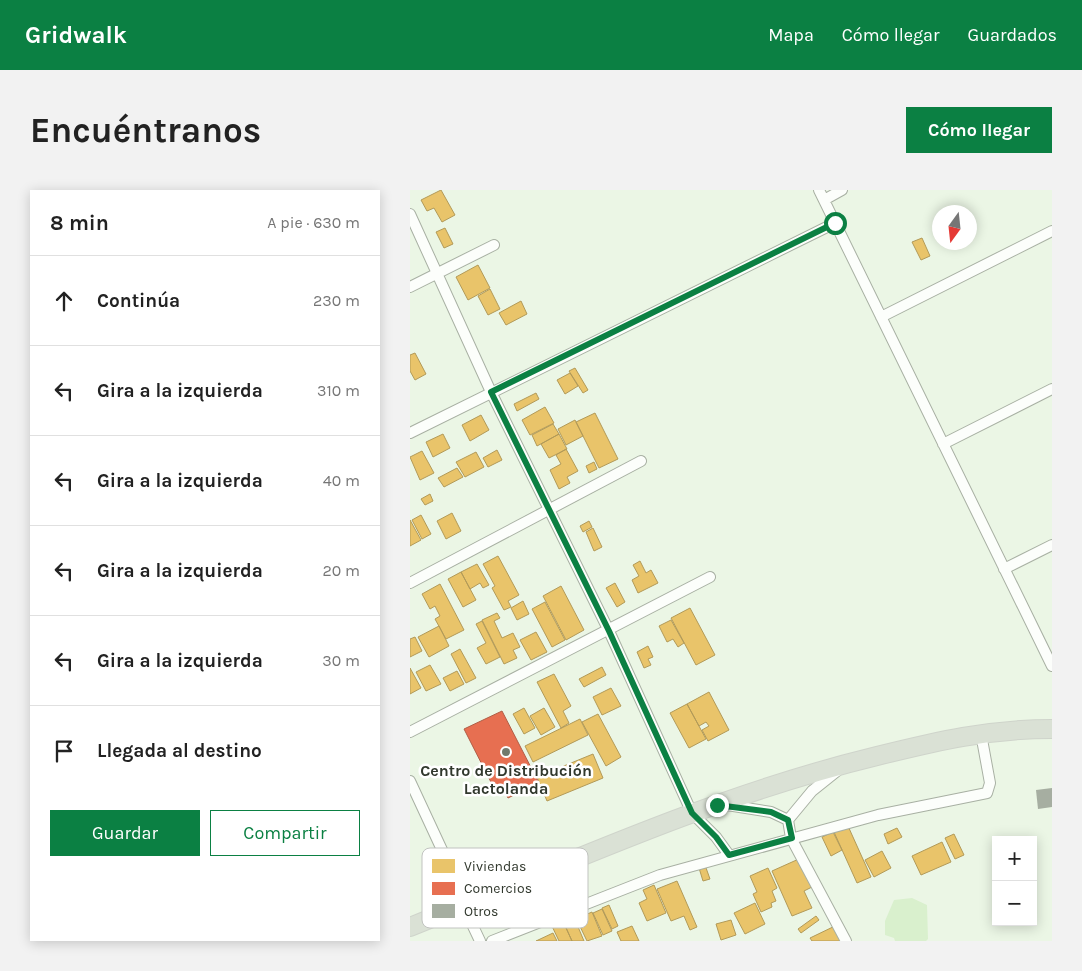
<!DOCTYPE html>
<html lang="es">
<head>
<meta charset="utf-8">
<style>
	:root { --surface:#fff; --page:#f2f2f2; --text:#222; --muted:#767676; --line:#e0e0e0; --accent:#0b8043 }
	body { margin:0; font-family:Karla,sans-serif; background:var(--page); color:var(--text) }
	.controls { position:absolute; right:15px; bottom:15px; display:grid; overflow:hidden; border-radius:0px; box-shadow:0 2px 12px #0003 }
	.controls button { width:45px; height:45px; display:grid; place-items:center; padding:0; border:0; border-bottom:1px solid var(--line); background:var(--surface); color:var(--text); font:25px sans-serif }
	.compass { position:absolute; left:522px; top:15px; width:45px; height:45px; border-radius:50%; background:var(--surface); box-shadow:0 2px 12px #0003; rotate:195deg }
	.stop { position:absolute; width:15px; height:15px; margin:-11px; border:4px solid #0b8043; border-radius:50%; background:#fff }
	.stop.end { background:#0b8043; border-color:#fff; box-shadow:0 1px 5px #0008 }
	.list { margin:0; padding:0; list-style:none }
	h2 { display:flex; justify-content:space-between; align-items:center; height:65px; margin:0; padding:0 20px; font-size:21px }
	h2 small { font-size:16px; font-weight:400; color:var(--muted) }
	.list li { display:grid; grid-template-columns:32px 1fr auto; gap:15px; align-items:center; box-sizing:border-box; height:90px; padding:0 20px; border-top:1px solid var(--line) }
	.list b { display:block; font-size:19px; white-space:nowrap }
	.list em { font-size:16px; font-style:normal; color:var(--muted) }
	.actions { display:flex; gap:10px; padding:15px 20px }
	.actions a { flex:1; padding:11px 0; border:1px solid var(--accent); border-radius:0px; text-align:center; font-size:18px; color:var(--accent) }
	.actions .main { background:var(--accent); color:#fff }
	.icon { flex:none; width:28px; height:28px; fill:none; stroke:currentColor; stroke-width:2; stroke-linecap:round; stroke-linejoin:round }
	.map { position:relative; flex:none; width:642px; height:751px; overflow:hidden; border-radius:0px }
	header { display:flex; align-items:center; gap:30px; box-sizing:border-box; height:70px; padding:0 25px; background:var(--accent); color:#fff }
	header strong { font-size:24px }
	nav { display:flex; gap:28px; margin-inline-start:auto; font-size:18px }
	.intro { display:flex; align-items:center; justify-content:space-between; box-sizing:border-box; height:120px; padding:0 30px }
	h1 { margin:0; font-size:35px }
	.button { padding:12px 22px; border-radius:0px; background:var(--accent); color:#fff; font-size:18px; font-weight:700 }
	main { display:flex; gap:30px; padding:0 30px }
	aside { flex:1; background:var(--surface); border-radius:0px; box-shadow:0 2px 12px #0003 }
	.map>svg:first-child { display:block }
	.green { fill:#d9f0cd }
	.homes { fill:#e9c46a; stroke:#b29a58 }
	.shops { fill:#e76f51; stroke:#b05e46 }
	.building { fill:#a6aea1 }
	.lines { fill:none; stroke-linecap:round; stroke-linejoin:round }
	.minor-casing { stroke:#a8b0a3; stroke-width:12 }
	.trunk-casing { stroke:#cfd4cb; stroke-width:20 }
	.minor { stroke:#fcfefb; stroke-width:10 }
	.trunk { stroke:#dae1d5; stroke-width:18 }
	.route { stroke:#0b8043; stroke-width:6 }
	.poi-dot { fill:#727a6d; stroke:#fff; stroke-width:2 }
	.labels { text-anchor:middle; stroke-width:5; stroke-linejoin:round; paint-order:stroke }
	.poi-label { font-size:16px; font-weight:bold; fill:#31382d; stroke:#fff }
	.key { fill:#fff; stroke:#c1c3c0; stroke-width:1 }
	.key-label { font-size:14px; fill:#31382d }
</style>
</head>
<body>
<header>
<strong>Gridwalk</strong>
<nav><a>Mapa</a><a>Cómo llegar</a><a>Guardados</a></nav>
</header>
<div class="intro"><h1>Encuéntranos</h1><a class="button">Cómo llegar</a></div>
<main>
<aside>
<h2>8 min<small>A pie · 630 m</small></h2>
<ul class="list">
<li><svg class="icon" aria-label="ahead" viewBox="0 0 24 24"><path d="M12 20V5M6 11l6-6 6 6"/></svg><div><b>Continúa</b></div><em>230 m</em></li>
<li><svg class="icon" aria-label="left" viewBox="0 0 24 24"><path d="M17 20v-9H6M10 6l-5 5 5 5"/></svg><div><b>Gira a la izquierda</b></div><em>310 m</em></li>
<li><svg class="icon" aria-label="left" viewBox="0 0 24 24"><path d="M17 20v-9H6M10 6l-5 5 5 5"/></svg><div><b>Gira a la izquierda</b></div><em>40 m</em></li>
<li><svg class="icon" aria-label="left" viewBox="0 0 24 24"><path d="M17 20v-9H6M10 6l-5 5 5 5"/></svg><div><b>Gira a la izquierda</b></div><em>20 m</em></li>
<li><svg class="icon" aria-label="left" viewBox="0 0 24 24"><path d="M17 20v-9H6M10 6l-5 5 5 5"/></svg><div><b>Gira a la izquierda</b></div><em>30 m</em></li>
<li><svg class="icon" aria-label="arrive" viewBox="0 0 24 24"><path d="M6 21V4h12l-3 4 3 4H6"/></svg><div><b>Llegada al destino</b></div></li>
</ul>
<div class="actions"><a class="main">Guardar</a><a>Compartir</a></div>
</aside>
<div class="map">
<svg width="642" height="751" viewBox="0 0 642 751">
	<rect width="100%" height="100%" fill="#ebf6e5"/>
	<path class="green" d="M502 708 517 715 518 749 516 751H485L484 748 475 745V731L484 710Z"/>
	<path class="homes" d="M31 0 45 25 32 32 24 18 17 21 11 10Z
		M35 38 43 54 34 58 26 42Z
		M512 48 520 66 511 70 502 52Z
		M68 75 80 98 58 110 46 87Z
		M80 99 90 119 78 125 68 106Z
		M111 111 117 124 96 135 89 123Z
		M5 163 16 184 5 190 0 181V165Z
		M165 178 178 200 173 203 159 181Z
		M160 183 168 196 155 204 147 190Z
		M126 203 129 209 107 221 104 214Z
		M135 217 144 233 120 245 112 230Z
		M185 223 208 269 189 278 166 232Z
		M71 225 79 240 60 251 52 235Z
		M165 230 173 246 156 255 148 239Z
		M143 234 149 244 127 256 122 245Z
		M33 244 40 258 23 267 16 252Z
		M149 244 157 259 139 268 131 254Z
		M156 259 168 281 157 287 160 293 149 299 140 280 151 274 146 265Z
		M87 260 92 270 78 277 73 268Z
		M12 261 24 283 10 290 0 267Z
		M66 262 74 277 55 287 46 272Z
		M184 272 187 279 179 283 176 276Z
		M47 278 53 287 34 297 28 288Z
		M20 304 23 311 15 315 11 309Z
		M42 323 51 341 36 349 27 331Z
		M11 325 21 344 12 349 2 330Z
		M0 330 11 350 0 356Z
		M179 331 182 337 173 342 170 336Z
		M183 338 192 357 184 361 176 342Z
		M88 366 109 405 98 411 101 417 94 420 82 398 85 396 73 374Z
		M230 371 236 383 241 380 248 393 228 403 222 390 229 386 223 375Z
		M67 374 79 395 73 398 70 393 60 399 51 382Z
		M51 382 66 410 53 417 38 389Z
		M205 393 215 412 207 417 196 398Z
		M30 394 54 440 36 449 25 429 30 426 25 416 20 419 12 404Z
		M151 396 174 440 156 450 133 406Z
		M113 411 119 424 107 430 101 418Z
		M135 412 155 450 142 457 122 419Z
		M280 418 305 465 286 475 261 428Z
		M87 423 90 428 84 431 92 448 103 443 110 457 103 460 107 468 94 474 72 430Z
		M261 430 274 453 268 457 263 449 257 452 249 436Z
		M72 431 90 467 76 474 67 458 76 453 66 434Z
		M29 436 39 456 19 467 8 447Z
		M126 442 137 462 121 470 110 450Z
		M5 447 12 461 0 467V449Z
		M238 456 243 467 238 469 241 475 234 478 227 462Z
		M50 459 66 488 56 493 41 464Z
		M20 475 31 494 16 501 6 482Z
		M192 477 196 485 174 497 169 489Z
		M0 478 11 498 0 504Z
		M47 481 54 494 40 501 33 488Z
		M144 484 161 516 153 521 159 533 151 538 127 492Z
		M201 498 211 516 192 525 183 507Z
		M299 502 319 540 298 551 292 540 299 536 296 532 289 536 277 514Z
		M277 514 296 549 279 558 260 523Z
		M114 518 125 538 114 544 103 524Z
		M134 518 145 537 131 545 120 526Z
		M188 524 211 567 196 576 172 532Z
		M170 529 178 545 123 572 115 556Z
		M183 564 193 588 137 611 127 587Z
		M438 636 461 687 447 693 424 642Z
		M487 638 492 647 478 654 474 644Z
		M423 642 432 660 421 666 412 647Z
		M544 644 554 665 545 669 535 648Z
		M532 652 541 672 511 685 502 666Z
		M472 661 481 678 464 687 455 670Z
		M391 668 404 696 394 701 402 718 382 726 362 681Z
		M295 675 300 689 293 691 289 678Z
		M358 678 367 698 362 701 366 711 361 713 362 717 351 722 343 704 347 702 340 686Z
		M267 691 287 737 280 740 274 726 261 731 247 699Z
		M244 695 256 723 237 731 229 713 237 709 233 700Z
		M345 713 355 734 335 744 324 723Z
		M199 715 208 736 202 739 192 718Z
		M192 719 202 741 193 745 183 723Z
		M173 720 175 725 182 722 192 746 177 751 164 724Z
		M163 725 174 751H162L152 729Z
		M406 726 409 730 391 743 388 739Z
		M152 729 162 751H149L141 734Z
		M321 730 326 745 311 750 306 734Z
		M427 735 434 751H402L400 748Z
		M222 736 229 751H211L207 742Z
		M143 743 147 751H126Z"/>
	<path class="shops" d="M92 521 129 593 98 608 92 596 85 600 54 539Z"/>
	<path class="building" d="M642 598V617L628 619 626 600Z"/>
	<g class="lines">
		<defs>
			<path id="minor" d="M409 0 642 476
				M414 10 432 0
				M0 24 81 202 199 441 282 623 306 647 319 665
				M0 97 84 55
				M471 127 642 41
				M0 243 425 33
				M533 254 642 199
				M594 379 642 355
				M0 393 231 271
				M0 542 300 387
				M427 581 402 601 378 630 381 648 436 751
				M0 591 46 690 53 715 70 751
				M317 615 361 622 378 630
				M82 751 250 685 468 625 577 603 580 593 571 544"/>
			<path id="trunk" d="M0 737C153 675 306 605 467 566 528 551 578 539 642 539"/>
		</defs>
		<use href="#minor" class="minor-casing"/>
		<use href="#trunk" class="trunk-casing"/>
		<use href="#minor" class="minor"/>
		<use href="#trunk" class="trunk"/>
	</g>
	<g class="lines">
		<path class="route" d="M307 615 361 622 378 630 382 648 319 665 306 647 282 623 199 441 81 202 425 33"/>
	</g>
	<circle class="poi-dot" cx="96" cy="562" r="5"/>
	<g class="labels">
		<g class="poi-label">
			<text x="96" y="586">Centro de Distribución<tspan x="96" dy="18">Lactolanda</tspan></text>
		</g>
	</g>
	<rect x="12" y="658" width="166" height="80" rx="8" class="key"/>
	<rect x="22" y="669" width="23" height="14" fill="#e9c46a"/>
	<rect x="22" y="692" width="23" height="13" fill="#e76f51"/>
	<rect x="22" y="714" width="23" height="14" fill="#a6aea1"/>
	<g class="key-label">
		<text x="54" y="681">Viviendas</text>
		<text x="54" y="703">Comercios</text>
		<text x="54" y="726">Otros</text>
	</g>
</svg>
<div class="controls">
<button>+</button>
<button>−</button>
</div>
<svg class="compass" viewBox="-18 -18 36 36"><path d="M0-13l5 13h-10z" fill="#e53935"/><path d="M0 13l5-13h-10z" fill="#767676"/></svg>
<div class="stop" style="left:425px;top:33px"></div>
<div class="stop end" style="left:307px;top:615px"></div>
</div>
</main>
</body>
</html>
